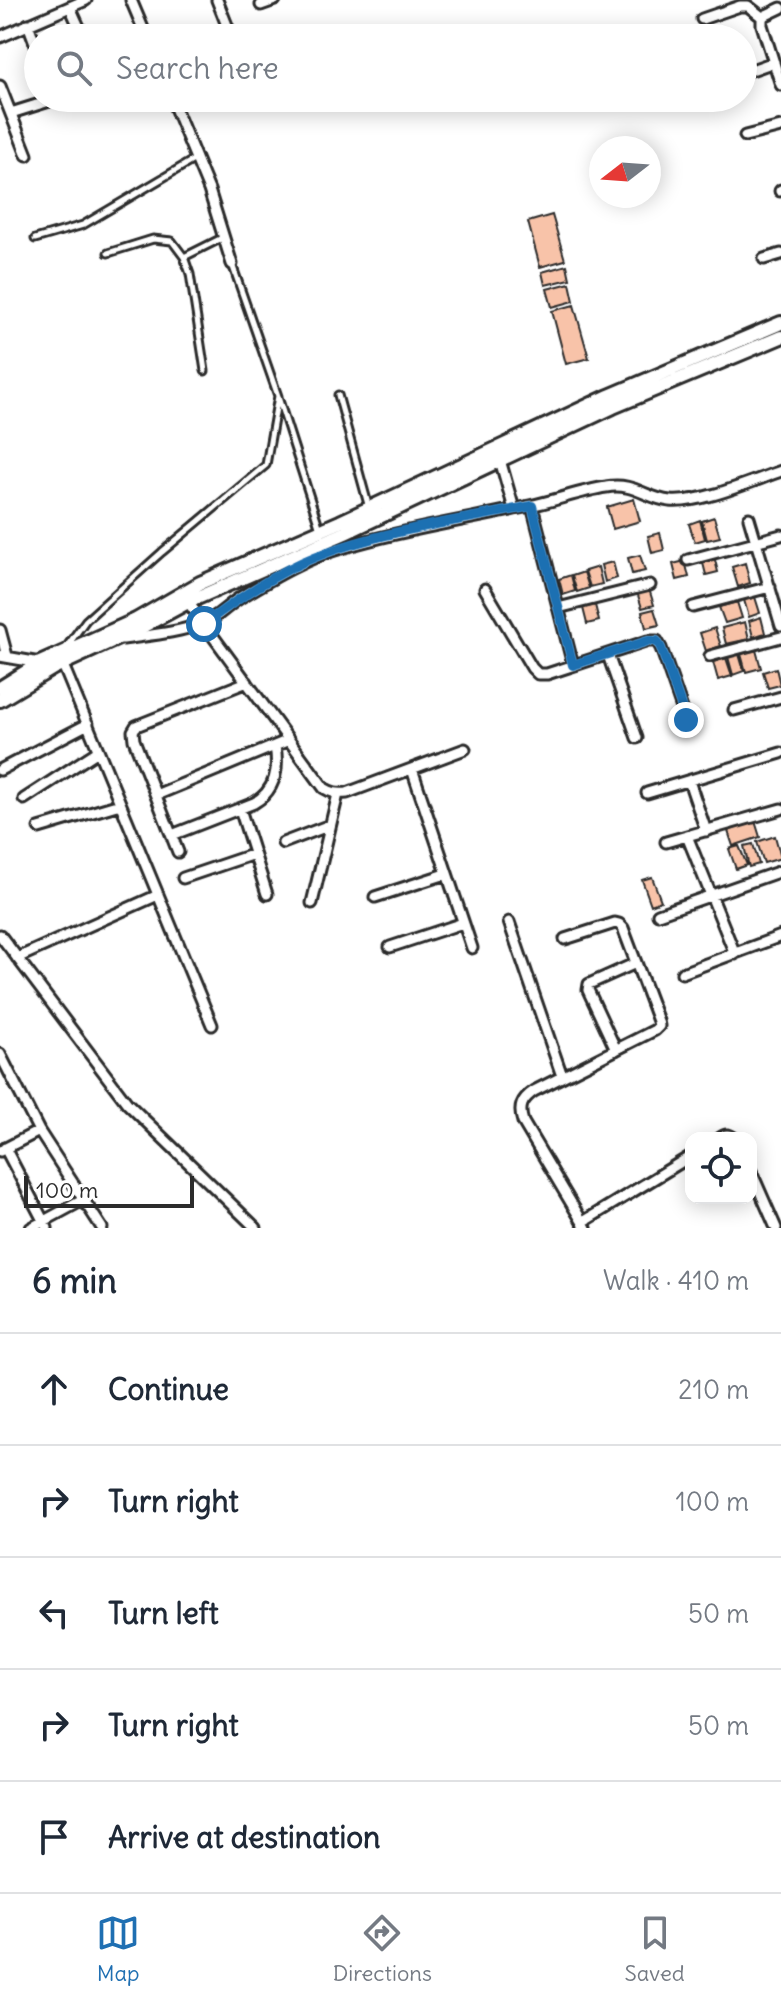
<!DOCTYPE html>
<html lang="en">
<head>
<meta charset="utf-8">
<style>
	:root { --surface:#fff; --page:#f2f2f3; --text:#1f2937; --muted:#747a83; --line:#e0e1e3; --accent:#1f6fb2 }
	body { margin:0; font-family:Delius,sans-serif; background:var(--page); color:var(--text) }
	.controls { position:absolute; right:24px; bottom:24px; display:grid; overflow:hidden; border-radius:16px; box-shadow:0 4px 20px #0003 }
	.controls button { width:72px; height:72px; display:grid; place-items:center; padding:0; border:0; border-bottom:2px solid var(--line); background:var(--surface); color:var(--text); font:40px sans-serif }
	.compass { position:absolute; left:589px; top:136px; width:72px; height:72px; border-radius:50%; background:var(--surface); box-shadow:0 4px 20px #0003; rotate:253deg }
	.scale { position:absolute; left:24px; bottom:20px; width:170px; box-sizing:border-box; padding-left:8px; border:4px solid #2b2b2b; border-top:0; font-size:22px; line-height:28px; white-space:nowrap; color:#2b2b2b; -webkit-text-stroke:6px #fff; paint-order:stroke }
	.stop { position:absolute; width:24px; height:24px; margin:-18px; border:6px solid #1f6fb2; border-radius:50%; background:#fff }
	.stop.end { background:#1f6fb2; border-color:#fff; box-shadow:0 2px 8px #0008 }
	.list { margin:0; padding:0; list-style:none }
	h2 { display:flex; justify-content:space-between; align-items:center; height:104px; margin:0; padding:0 32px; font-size:34px }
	h2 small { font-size:26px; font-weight:400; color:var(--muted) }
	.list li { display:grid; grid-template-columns:52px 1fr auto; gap:24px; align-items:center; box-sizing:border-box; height:112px; padding:0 32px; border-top:2px solid var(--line) }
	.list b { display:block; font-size:30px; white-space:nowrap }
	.list em { font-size:26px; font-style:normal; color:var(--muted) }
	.icon { flex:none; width:44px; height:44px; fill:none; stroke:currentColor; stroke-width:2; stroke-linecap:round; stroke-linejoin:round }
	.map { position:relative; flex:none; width:781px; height:1228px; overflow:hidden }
	.search { position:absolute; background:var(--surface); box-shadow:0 4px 20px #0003; left:24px; right:24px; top:24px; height:88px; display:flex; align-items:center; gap:20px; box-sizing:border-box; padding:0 28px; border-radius:44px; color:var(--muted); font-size:30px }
	.sheet { height:664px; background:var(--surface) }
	nav { display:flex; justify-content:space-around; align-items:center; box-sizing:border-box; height:112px; border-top:2px solid var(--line); background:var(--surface); font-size:22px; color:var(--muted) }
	nav a { display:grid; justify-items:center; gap:4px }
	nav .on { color:var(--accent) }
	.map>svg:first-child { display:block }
	.building { fill:#f8c3a9; stroke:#2b2b2b; stroke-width:2 }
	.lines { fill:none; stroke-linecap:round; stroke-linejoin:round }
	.lane-casing { stroke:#2b2b2b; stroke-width:11 }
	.street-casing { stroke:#2b2b2b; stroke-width:15 }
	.secondary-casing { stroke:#2b2b2b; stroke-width:18 }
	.lane { stroke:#fff; stroke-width:5 }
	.street { stroke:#fff; stroke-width:9 }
	.secondary { stroke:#fff; stroke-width:12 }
	.route { stroke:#1f6fb2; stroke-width:10 }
</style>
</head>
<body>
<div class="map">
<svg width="781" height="1228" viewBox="0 0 781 1228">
	<rect width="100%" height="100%" fill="#fff"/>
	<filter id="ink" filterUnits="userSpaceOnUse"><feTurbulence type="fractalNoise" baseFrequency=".0125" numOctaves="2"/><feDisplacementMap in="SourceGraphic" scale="16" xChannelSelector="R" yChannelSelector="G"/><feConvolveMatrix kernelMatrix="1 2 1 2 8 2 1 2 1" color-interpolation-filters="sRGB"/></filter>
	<g filter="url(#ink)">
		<path class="building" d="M552 215 565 260 540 267 528 222Z
			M567 265 570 279 545 285 542 272Z
			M570 283 574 301 552 307 547 289Z
			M574 305 589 358 566 364 552 311Z
			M634 499 640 521 613 529 607 507Z
			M714 517 720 537 707 540 702 521Z
			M700 520 705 539 695 542 689 524Z
			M660 533 664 550 652 553 648 536Z
			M640 555 645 571 632 574 628 558Z
			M714 556 718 572 706 575 702 559Z
			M685 561 689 577 677 580 673 564Z
			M613 562 617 578 605 582 601 565Z
			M745 563 750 583 738 587 732 567Z
			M598 567 602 584 590 587 585 571Z
			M584 572 589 588 577 592 572 576Z
			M571 575 575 591 563 595 559 579Z
			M649 589 654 605 642 608 637 592Z
			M755 597 760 613 749 617 744 600Z
			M737 602 742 618 725 623 719 607Z
			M595 605 599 621 587 624 583 608Z
			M654 609 659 625 646 628 642 612Z
			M761 617 765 633 753 637 749 621Z
			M745 622 749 639 726 644 722 628Z
			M715 628 721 646 706 651 700 633Z
			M756 650 761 668 746 672 741 654Z
			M739 654 744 671 733 675 728 657Z
			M726 658 732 676 718 680 713 662Z
			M776 668 780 685 768 688 763 672Z
			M755 821 760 837 733 846 728 831Z
			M775 836 781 858 764 863 757 842Z
			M753 844 759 864 749 867 744 846Z
			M739 846 747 865 736 869 729 849Z
			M652 877 661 901 651 905 642 880Z"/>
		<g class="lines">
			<defs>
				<path id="lane" d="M35 239 83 225 195 159
					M108 253 153 239 172 241 184 257 190 274 205 371
					M184 257 224 237
					M338 395 369 508
					M278 397 320 529
					M65 649 86 620 162 552 266 465 278 396 232 264"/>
				<path id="street" d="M131 0 147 38
					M217 0 232 38
					M261 5 275 0
					M70 7 84 38
					M781 8 762 17V25L781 85
					M702 19 740 6H748L762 17
					M28 24 38 51
					M0 37 86 0
					M743 73 774 62
					M0 86 27 155
					M171 98 209 190 232 264
					M11 113 59 98
					M745 136 781 127
					M780 191 781 190
					M764 259 781 254
					M500 460 514 509
					M532 506 573 665
					M749 518 781 626
					M688 560 781 535
					M485 589 532 668 538 674H547L648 641H657L661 648 686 720
					M188 602 324 788C332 793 337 794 347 793L465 749
					M693 607 770 587
					M558 608 650 585
					M0 630 7 656
					M123 639C149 635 176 633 201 624 215 620 228 605 241 597 274 577 308 557 345 547 405 529 468 520 529 506 555 501 580 491 606 487 634 482 645 498 670 501 700 504 752 481 781 471
					M608 655 637 738
					M0 656 40 663
					M710 656 781 637
					M63 665 212 1025
					M734 710 781 697
					M412 769 472 948
					M0 770 88 724
					M689 781 706 831
					M647 793 781 753
					M156 795 289 740
					M24 799 98 751
					M240 809 267 894
					M39 828 120 804
					M172 835 254 803C276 790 279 769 275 746
					M687 836 735 954
					M666 842 781 809
					M283 843 330 825
					M178 852 134 740 133 731 136 726 247 682
					M183 878 254 854
					M375 897 446 874
					M312 903 338 794
					M658 914 781 871
					M509 922 562 1076
					M0 935 127 1103 256 1228
					M565 939 615 923 619 924 623 928 658 1021 659 1026 655 1030 534 1091C522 1099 518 1107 523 1122L586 1228
					M390 947 463 923
					M17 958 158 895
					M682 973 781 936
					M616 1050 588 990 589 984 636 963
					M0 1054 39 1131 0 1151
					M39 1131 102 1228
					M720 1138C725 1134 729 1134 734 1138
					M5 1148 47 1228
					M751 1171 776 1228
					M583 1222 691 1156
					M31 1228 83 1200"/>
				<path id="secondary" d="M0 688 40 663 136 620 200 583 340 522 609 396 781 323
					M0 700 53 668 140 628 188 602 345 533 613 407 781 337"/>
			</defs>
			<use href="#lane" class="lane-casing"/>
			<use href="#street" class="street-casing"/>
			<use href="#secondary" class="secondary-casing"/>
			<use href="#lane" class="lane"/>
			<use href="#street" class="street"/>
			<use href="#secondary" class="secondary"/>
		</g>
	</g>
	<g class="lines" filter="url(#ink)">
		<path class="route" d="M204 624C238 599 275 573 315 557 380 531 462 520 532 506L573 665 648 641H657L661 648 686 720"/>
	</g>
</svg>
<div class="controls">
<button><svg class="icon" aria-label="locate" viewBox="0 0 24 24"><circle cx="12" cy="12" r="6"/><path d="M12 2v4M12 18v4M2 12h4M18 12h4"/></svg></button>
</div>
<svg class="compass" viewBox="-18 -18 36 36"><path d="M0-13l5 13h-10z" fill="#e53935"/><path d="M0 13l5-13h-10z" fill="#747a83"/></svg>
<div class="scale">100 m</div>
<div class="stop" style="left:204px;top:624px"></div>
<div class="stop end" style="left:686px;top:720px"></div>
<div class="search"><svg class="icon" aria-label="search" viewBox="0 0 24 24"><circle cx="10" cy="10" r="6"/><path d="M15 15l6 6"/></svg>Search here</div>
</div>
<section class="sheet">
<h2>6 min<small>Walk · 410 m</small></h2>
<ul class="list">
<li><svg class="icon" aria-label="ahead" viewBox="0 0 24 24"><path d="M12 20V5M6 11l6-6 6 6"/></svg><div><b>Continue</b></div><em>210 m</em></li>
<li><svg class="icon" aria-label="right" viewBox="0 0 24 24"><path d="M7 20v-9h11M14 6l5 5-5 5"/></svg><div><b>Turn right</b></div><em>100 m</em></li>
<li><svg class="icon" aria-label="left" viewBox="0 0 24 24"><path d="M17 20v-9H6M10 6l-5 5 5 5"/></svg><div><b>Turn left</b></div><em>50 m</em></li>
<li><svg class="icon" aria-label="right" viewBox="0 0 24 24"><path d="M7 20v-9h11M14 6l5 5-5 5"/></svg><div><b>Turn right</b></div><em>50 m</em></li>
<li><svg class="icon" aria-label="arrive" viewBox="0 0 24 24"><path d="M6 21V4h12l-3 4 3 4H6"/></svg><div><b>Arrive at destination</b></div></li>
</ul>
</section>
<nav>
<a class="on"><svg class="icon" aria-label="map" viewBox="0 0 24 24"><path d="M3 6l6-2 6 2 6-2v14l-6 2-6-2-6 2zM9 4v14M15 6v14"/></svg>Map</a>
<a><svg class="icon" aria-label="directions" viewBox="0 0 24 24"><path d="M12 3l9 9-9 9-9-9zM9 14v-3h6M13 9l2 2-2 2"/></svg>Directions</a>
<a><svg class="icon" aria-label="saved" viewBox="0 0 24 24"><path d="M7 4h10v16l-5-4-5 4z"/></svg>Saved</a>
</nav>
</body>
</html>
